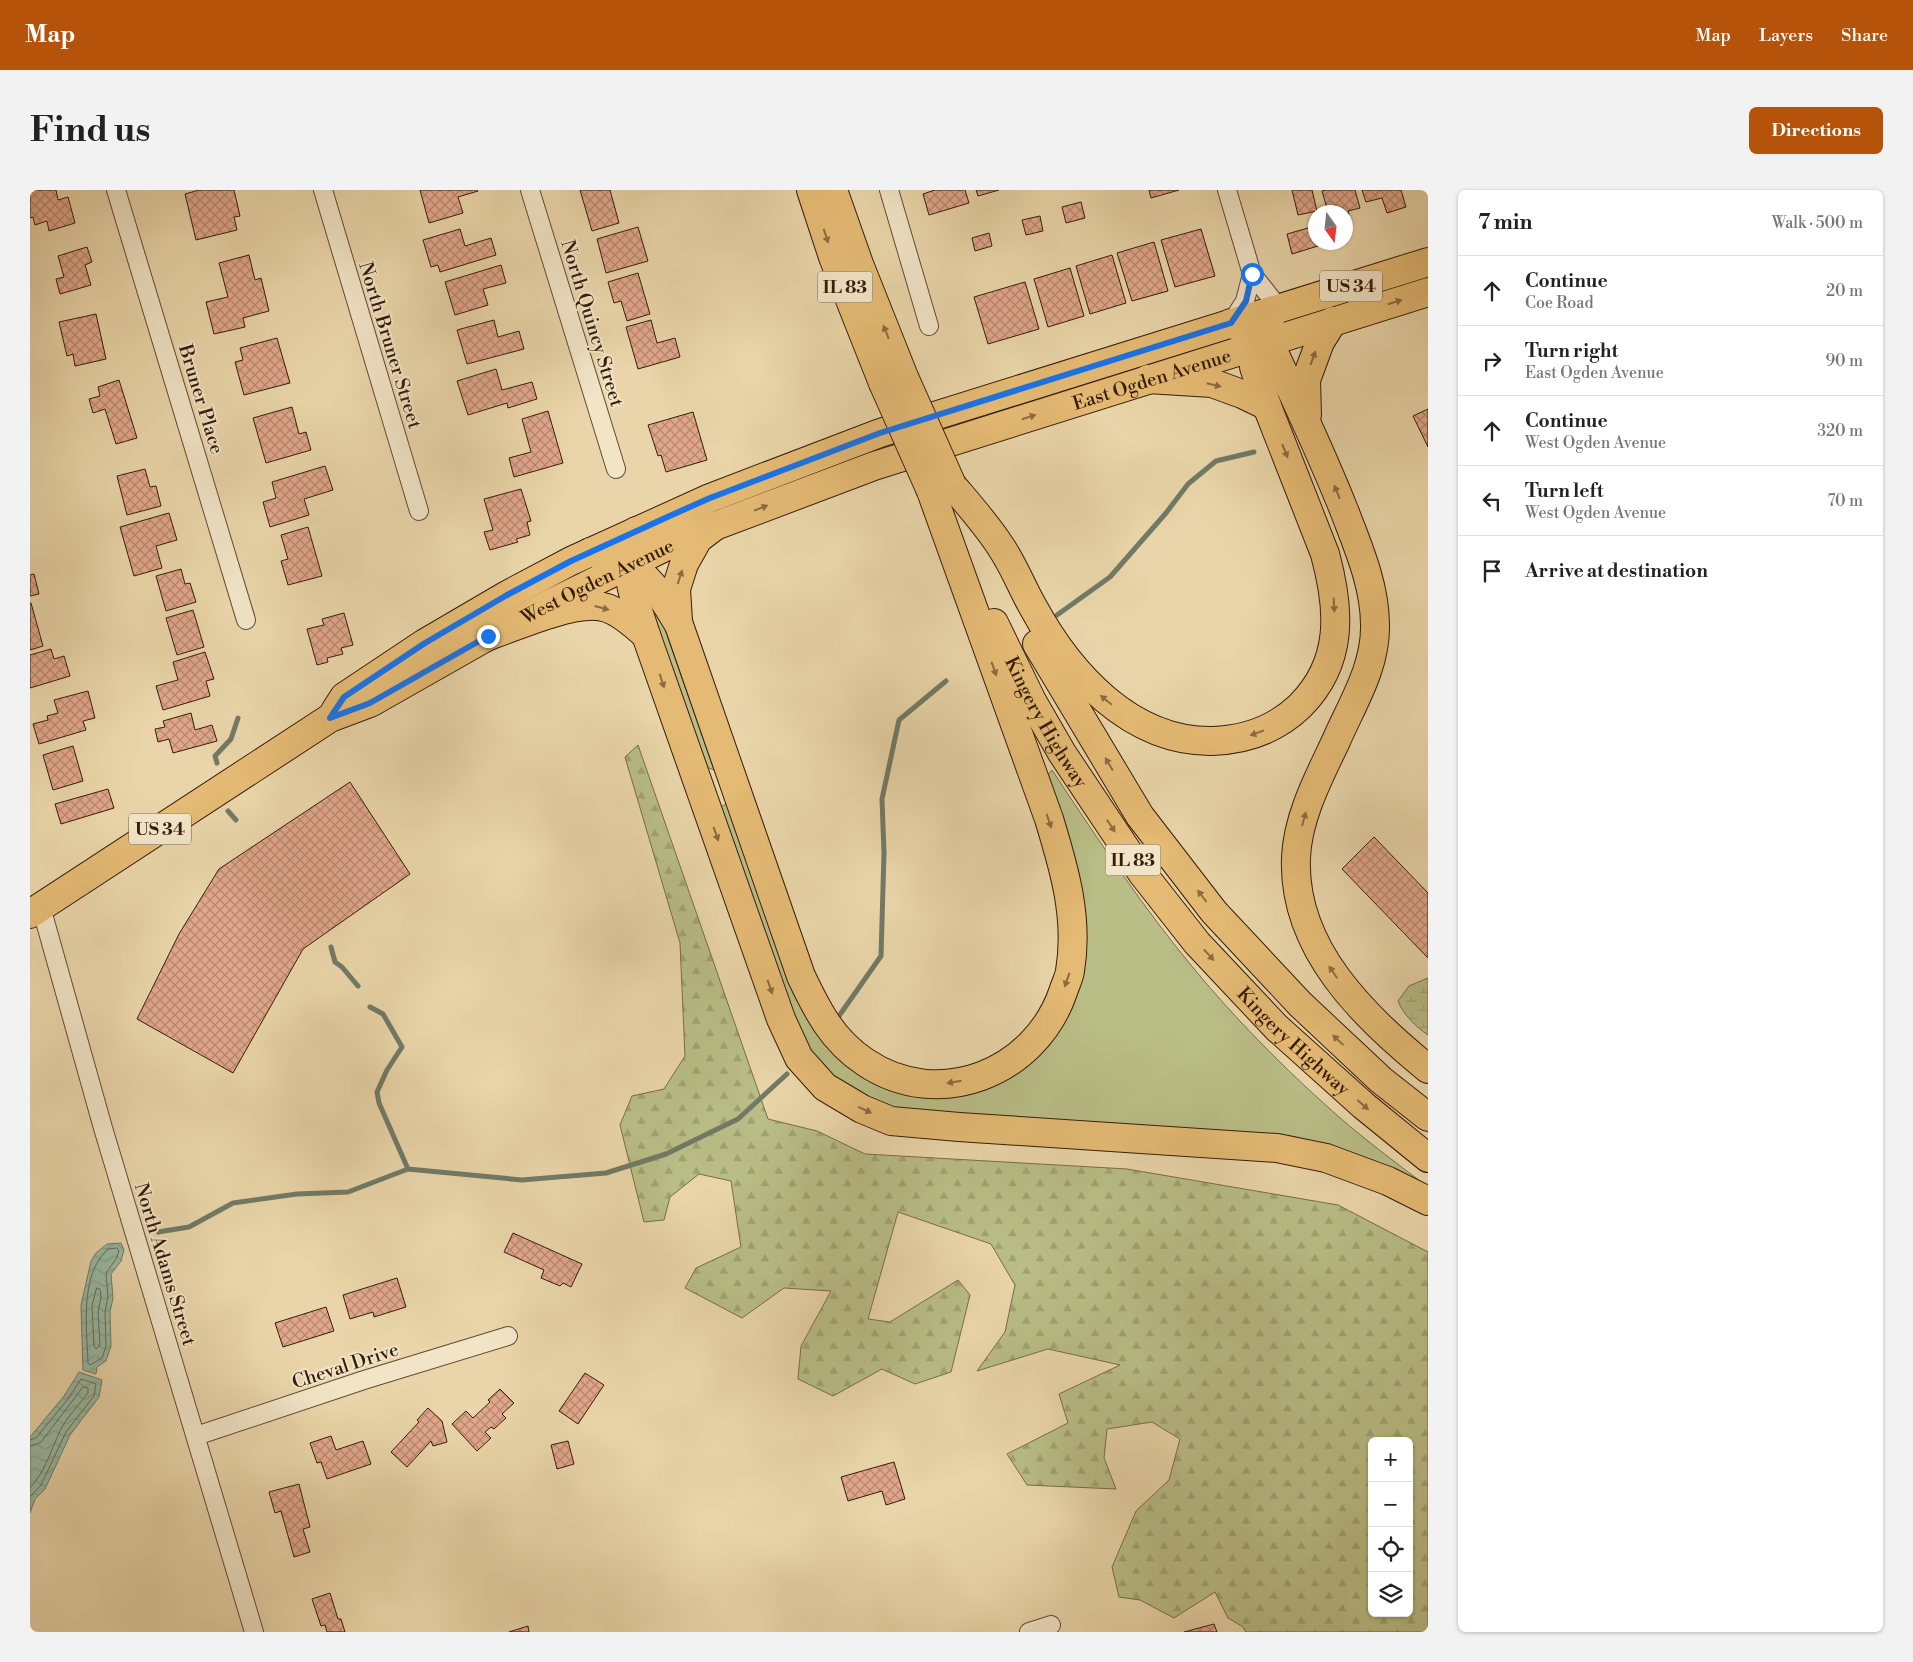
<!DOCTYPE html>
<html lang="en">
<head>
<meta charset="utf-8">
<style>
	:root { --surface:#fff; --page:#f2f2f2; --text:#222; --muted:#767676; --line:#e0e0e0; --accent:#b45309 }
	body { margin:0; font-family:"Libre Bodoni",serif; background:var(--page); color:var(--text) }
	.controls { position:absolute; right:15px; bottom:15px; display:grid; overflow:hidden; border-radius:8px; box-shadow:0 1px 4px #0004 }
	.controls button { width:45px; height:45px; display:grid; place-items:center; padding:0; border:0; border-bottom:1px solid var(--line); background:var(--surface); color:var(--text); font:25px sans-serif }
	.compass { position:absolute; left:1278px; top:15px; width:45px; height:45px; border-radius:50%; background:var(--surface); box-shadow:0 1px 4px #0004; rotate:165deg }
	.stop { position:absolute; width:15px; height:15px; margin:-11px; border:4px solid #1a73e8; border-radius:50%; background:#fff }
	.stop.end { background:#1a73e8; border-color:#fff; box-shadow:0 1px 5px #0008 }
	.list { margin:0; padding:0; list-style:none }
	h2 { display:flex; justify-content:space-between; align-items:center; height:65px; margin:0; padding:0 20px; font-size:21px }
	h2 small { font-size:16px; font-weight:400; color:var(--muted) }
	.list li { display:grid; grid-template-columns:32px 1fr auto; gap:15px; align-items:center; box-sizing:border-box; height:70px; padding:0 20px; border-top:1px solid var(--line) }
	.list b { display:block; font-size:19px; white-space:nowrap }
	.list p { margin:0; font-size:16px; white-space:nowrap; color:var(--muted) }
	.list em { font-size:16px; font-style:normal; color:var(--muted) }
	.icon { flex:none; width:28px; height:28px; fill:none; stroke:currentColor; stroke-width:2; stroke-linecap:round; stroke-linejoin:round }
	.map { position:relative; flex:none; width:1398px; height:1442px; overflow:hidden; border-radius:8px }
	header { display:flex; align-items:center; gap:30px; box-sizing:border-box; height:70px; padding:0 25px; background:var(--accent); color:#fff }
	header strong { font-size:24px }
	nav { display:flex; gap:28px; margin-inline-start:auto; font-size:18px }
	.intro { display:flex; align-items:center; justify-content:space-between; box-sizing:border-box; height:120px; padding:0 30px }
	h1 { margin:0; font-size:35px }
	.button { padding:12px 22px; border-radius:8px; background:var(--accent); color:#fff; font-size:18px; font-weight:700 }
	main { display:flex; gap:30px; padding:0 30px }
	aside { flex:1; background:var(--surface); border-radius:8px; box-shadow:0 1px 4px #0004 }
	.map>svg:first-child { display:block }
	.green { fill:#b9bd86; stroke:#786c48 }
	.forest { fill:url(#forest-firs); stroke:#786c48; fill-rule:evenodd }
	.wetland { fill:url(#wetland-marsh); stroke:#786c48 }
	.water { fill:url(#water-waves); stroke:#717a66 }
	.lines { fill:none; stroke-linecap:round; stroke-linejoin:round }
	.shore { stroke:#676a57; stroke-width:1 }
	.stream { stroke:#717a66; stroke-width:5 }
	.building { fill:url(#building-cross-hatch); stroke:#361c0a }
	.minor-casing { stroke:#634a32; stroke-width:20 }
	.primary-casing { stroke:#361c0a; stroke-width:30 }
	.motorway-casing { stroke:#361c0a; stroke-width:30 }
	.minor { stroke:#f1e4c7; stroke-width:18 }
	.primary { stroke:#e4ba74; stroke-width:28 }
	.motorway { stroke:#e4ba74; stroke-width:28 }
	.motorway-bridge-casing { stroke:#361c0a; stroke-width:30; stroke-linecap:butt }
	.motorway-bridge { stroke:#e4ba74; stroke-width:28 }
	.oneway { fill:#8d6b3f }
	.route { stroke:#1a73e8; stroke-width:6 }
	.labels { text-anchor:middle; stroke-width:4; stroke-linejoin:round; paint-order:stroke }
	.shield { fill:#f1e4c7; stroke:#6e5843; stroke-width:1 }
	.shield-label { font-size:18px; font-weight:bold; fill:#361c0a }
	.street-label { font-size:19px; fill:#361c0a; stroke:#f1e4c7 }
</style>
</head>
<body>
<header>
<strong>Map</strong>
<nav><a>Map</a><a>Layers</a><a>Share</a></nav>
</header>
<div class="intro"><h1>Find us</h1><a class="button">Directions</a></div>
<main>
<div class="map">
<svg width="1398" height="1442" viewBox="0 0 1398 1442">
	<defs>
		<pattern id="forest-firs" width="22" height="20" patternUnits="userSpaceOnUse" patternTransform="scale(1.25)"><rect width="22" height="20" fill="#b9bd86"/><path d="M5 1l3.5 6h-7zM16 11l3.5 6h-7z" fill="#a0a272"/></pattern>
		<pattern id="wetland-marsh" width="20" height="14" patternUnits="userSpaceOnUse" patternTransform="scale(1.25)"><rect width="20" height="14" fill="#b9bd86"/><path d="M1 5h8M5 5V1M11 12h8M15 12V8" fill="none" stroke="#a0a272"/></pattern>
		<pattern id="water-waves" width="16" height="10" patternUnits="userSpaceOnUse" patternTransform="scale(1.25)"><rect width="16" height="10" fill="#98b9a4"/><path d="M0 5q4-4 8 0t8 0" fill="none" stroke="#849e8c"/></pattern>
		<pattern id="building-cross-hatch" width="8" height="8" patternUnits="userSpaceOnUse" patternTransform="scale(1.25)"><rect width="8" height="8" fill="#e1a78b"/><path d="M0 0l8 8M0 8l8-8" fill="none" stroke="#b78770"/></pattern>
	</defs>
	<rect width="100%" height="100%" fill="#e9d5a9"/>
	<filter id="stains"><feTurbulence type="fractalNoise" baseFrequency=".004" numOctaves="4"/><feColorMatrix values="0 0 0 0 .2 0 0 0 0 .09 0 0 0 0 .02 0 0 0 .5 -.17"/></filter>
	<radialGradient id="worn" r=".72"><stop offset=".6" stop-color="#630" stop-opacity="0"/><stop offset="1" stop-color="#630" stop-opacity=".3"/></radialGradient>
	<path class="green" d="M627 418 631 428 684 580 672 575 621 422Z
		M1022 580C1061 639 1100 698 1144 754 1190 813 1244 869 1300 919 1331 947 1365 972 1398 997L1309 959 1261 946 1102 935 917 926 868 921 834 908 809 892 772 853 689 618 698 613 759 785 777 829 794 849 849 891 988 880 1055 745 1052 702 1040 654 1016 587Z"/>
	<path class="forest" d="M608 555 738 929 787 941 835 964 1097 979 1308 1015 1398 1062V1442H1216L1213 1437 1198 1428 1185 1402 1144 1428 1110 1410 1089 1407 1082 1377 1106 1321 1139 1290 1150 1249 1122 1232 1077 1239 1074 1268 1086 1299 997 1295 977 1264 1038 1233 1029 1204 1090 1175 1018 1159 947 1181 975 1142 985 1095 961 1054 868 1022 838 1129 860 1132 928 1090 940 1105 921 1182 885 1194 852 1179 803 1206 768 1189 771 1156 801 1101 754 1098 712 1128 655 1098 666 1078 711 1057 701 991 669 984 640 1007 634 1030 614 1032 590 935 602 906 634 899 655 866 650 753 595 567ZM1342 1251H1379V1423H1342Z"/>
	<path class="wetland" d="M1398 788V845C1386 837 1373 824 1368 811L1379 796Z"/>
	<path class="water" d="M91 1053 94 1060 91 1071 81 1084 83 1108 80 1122 81 1156 76 1171 67 1177 66 1184 53 1180 51 1115 61 1071 66 1063 77 1054Z
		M49 1182 72 1190 69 1207 40 1245 15 1299 5 1309 0 1323V1247L34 1206Z"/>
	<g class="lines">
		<path class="shore" d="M78 1059 87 1058 89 1061 86 1069 76 1083 78 1107 75 1122 76 1156 72 1168 60 1175 58 1173C57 1138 49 1085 78 1059Z
			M67 1098 70 1099 71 1107 68 1122 70 1155 66 1159 64 1156 62 1116Z
			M0 1250 6 1248 38 1209 51 1189 66 1194 64 1206 36 1242 11 1295 0 1307
			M0 1256 5 1255 11 1252 53 1197 58 1198V1203C49 1215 36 1228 30 1241 21 1260 15 1282 0 1298"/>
		<path class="stream" d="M1027 425 1080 387 1136 323 1158 294 1186 271 1224 262
			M187 573 185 566 201 549 208 528
			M198 621 206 630
			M301 757 305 772 312 777 328 796
			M340 817 353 824 372 857 357 880 347 902 349 913 378 979
			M809 826 851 766 854 663 852 609 869 530 916 491
			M128 1042 159 1037 203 1013 267 1004 318 1002 378 979 492 990 576 983 636 964 708 929 757 884"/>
	</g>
	<path class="building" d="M0 0H26L28 10 38 7 45 33 19 41 17 31 5 35 3 27 0 28Z
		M169 0H204L210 26 204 27 207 40 166 50 155 4Z
		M390 0H447L448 1 428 7 433 23 399 33Z
		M550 0H580L589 33 562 41Z
		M905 0H935L939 13 899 25 893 4Z
		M946 0H969L948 6Z
		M1119 0H1149L1121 8Z
		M1262 0H1282L1287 21 1268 25Z
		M1296 0H1325L1330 18 1318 21 1319 25 1316 26V22H1298L1292 1Z
		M1332 0H1371L1376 17 1357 23 1352 8 1336 12Z
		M1051 12 1055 28 1036 33 1032 17Z
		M1010 26 1013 41 996 45 992 30Z
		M1285 36 1286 52H1290L1291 55 1262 64 1257 44Z
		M608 37 618 71 576 83 567 49Z
		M430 39 435 56 461 48 466 65 410 82 408 75 401 77 393 50Z
		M1171 39 1185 86 1145 97 1131 50Z
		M959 43 962 56 945 61 942 48Z
		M1124 52 1138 101 1102 111 1087 63Z
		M57 57 62 72 55 75 61 95 30 104 26 89 34 87 28 66Z
		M219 65 225 90 231 88 239 121 213 128 215 137 184 144 176 112 198 107 189 73Z
		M1082 65 1096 113 1060 124 1046 76Z
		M471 75 476 93 453 99 458 115 425 125 415 92Z
		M1040 78 1054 126 1018 137 1004 89Z
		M608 83 620 124 597 131 591 111 584 113 578 92Z
		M995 92 1009 139 958 154 944 107Z
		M66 124 76 169 45 176 43 164 37 166 29 132Z
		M464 130 468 147 489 141 494 159 437 174 427 140Z
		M621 130 627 153 645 148 650 167 608 179 596 137Z
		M247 148 260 193 214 205 205 172 213 170 210 158Z
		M466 179 472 200 502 192 507 209 478 218 477 213 438 225 427 191Z
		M89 190 107 248 86 254 75 219 63 223 59 209 70 206 68 197Z
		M262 217 269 244 276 242 281 260 236 273 223 228Z
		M1398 219V257L1383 226Z
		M518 221 533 273 484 287 479 268 501 262 492 229Z
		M663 222 677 270 636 282 631 265 628 266 618 235Z
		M295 276 303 300 274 309 279 325 240 337 233 312 246 308 242 292Z
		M115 279 120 297 126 296 131 316 97 325 87 286Z
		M491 299 501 331 497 332 500 345 486 349 488 352 460 360 454 342 463 340 454 309Z
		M139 323 147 350 126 356 132 378 104 386 90 337Z
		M278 337 292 386 258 395 251 371 258 369 251 345Z
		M151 379 155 394 160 393 166 412 136 421 126 386Z
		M4 384 9 404 0 406V385Z
		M0 413H1L13 456 0 460Z
		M163 420 174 457 147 465 136 428Z
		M314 423 323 455 311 458 313 464 297 468 298 472 287 475 277 439 294 435 292 429Z
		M21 459 24 469 34 466 40 486 0 498V465Z
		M175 462 184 489 176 491 180 506 133 520 126 496 148 490 143 472Z
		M58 501 65 528 53 531 56 540 9 554 3 534 18 530 17 526 28 523 24 510Z
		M161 523 165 540 182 535 187 551 143 563 139 549 128 552 125 539 135 537 133 531Z
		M43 556 53 591 23 600 13 565Z
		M320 592 380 684 273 759 203 883 107 829 149 744 189 679Z
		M78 599 84 618 31 634 25 614Z
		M1344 647 1398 703V768L1312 679Z
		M483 1043 552 1074 541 1097 533 1093 530 1096 511 1088 514 1080 474 1062Z
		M367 1088 376 1117 344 1127 343 1122 320 1129 313 1105Z
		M296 1117 304 1141 253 1157 245 1133Z
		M555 1183 574 1195 548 1234 529 1221Z
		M470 1199 484 1213 472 1224 476 1228 464 1239 461 1237 455 1242 461 1248 447 1261 422 1234 436 1221 443 1228 460 1212 458 1210Z
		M398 1218 412 1231 417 1252 403 1256 401 1251 377 1277 361 1262 389 1232 387 1230Z
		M301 1246 306 1260 333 1251 341 1274 297 1289 291 1272 287 1273 280 1253Z
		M538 1251 544 1274 527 1279 521 1255Z
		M864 1272 875 1309 856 1315 852 1301 818 1311 811 1287Z
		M269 1294 280 1337 273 1339 280 1362 264 1367 251 1321 245 1323 239 1302Z
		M300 1403 308 1429H311L315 1442H297L295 1435 291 1436 282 1409Z
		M1184 1434 1187 1442H1154Z
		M498 1436 499 1442H479Z"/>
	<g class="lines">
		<defs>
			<path id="minor" d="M86 0 216 430
				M293 0 389 321
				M500 0 586 279
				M859 0 899 136
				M1197 0 1222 84 1245 113 1252 118
				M1201 133 1215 111 1222 84
				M11 717 73 938 224 1442
				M166 1246 334 1190 478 1146
				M999 1442 1021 1435"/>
			<g id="primary">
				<path d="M305 521 314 507 395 453 477 405 541 371 680 308 850 243 1398 72"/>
				<path id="s1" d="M0 724 300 528 340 513 458 446 525 411 635 357 685 336 844 276 1398 102"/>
			</g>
			<g id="motorway">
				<path d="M781 0 803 67 853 193"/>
				<path d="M803 0 829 74 874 187"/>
				<path d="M1201 133C1218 140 1235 153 1246 167 1270 218 1293 268 1314 320 1328 357 1345 395 1345 435 1346 477 1322 514 1306 551 1289 587 1268 626 1266 667 1262 759 1334 826 1398 879"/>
				<path d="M1118 189 1182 193 1212 204 1237 216"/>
				<path d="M1277 225 1276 190 1290 152 1303 131"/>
				<path d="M922 295C939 315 957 335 971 357 984 376 992 398 1003 417 1039 483 1100 552 1182 551 1216 550 1245 540 1270 516 1314 472 1310 419 1295 364L1237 216 1224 177 1234 141 1244 120"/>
				<path d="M606 341C592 384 603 404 616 445L751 829 769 868 795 897 832 919 861 931 929 937 1247 958 1296 968 1358 991 1398 1011"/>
				<path d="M560 362C611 372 624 393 649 435L771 786C787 820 802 850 835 872 909 922 1005 883 1033 802 1035 795 1039 788 1040 781 1049 728 1034 678 1019 629L901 301"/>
				<path d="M648 431 646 399 654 374 668 349 685 336"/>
				<path id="s2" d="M964 433 1002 511 1032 563 1112 683 1167 753 1247 838 1334 916 1398 968"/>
				<path d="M458 446C487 436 537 414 566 416 584 416 603 434 616 445"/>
				<path d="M1007 454 1110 626 1184 722 1270 814 1351 890 1398 927"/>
			</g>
		</defs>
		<use href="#minor" class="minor-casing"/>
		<use href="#primary" class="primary-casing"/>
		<use href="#motorway" class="motorway-casing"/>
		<use href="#minor" class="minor"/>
		<use href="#primary" class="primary"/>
		<use href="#motorway" class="motorway"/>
		<defs>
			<path id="motorway-bridge" d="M874 187 922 295
				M853 193 901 301"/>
		</defs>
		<use href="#motorway-bridge" class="motorway-bridge-casing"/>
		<use href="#motorway-bridge" class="motorway-bridge"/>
	</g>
	<defs><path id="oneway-solid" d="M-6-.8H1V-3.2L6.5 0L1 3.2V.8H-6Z" transform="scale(1.25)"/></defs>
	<g class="oneway">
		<use href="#oneway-solid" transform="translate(796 46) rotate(72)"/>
		<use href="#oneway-solid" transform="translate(1365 112) rotate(-17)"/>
		<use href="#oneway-solid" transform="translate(856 142) rotate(-112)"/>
		<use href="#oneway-solid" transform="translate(1283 168) rotate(-70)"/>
		<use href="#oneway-solid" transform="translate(1184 195) rotate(13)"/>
		<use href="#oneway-solid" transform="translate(999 227) rotate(-17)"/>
		<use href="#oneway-solid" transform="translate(1255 261) rotate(68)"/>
		<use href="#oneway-solid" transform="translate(1307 302) rotate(-112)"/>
		<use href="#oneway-solid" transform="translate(731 318) rotate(-21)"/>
		<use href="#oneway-solid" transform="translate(650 387) rotate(-72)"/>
		<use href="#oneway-solid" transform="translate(1304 415) rotate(87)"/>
		<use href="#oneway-solid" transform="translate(572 418) rotate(15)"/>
		<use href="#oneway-solid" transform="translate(964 479) rotate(70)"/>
		<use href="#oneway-solid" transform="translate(632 491) rotate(72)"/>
		<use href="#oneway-solid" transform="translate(1076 510) rotate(-141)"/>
		<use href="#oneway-solid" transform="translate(1227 543) rotate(160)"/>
		<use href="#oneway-solid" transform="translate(1079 574) rotate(-121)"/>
		<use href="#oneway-solid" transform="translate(1274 629) rotate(-74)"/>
		<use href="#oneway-solid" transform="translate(1019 631) rotate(72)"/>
		<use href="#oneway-solid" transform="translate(1081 636) rotate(56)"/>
		<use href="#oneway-solid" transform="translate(686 644) rotate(70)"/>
		<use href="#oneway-solid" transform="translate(1172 706) rotate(-127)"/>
		<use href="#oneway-solid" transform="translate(1179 765) rotate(47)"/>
		<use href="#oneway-solid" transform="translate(1303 782) rotate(-124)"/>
		<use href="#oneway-solid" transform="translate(1037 790) rotate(109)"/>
		<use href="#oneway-solid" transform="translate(740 797) rotate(71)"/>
		<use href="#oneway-solid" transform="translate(1308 850) rotate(-137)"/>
		<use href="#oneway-solid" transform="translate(924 892) rotate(171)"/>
		<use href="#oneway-solid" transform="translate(1333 915) rotate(41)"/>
		<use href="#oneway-solid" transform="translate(835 920) rotate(24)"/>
	</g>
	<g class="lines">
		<path class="route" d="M458 446 340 513 300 528 314 507 395 453 477 405 541 371 644 324 680 308 850 243 1201 133 1216 111 1222 84"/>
	</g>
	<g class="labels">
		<g class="shield">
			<rect x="1290" y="80.5" width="62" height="31" rx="4"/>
			<rect x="787.5" y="81.5" width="55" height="31" rx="4"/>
			<rect x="99" y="623.5" width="62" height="31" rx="4"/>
			<rect x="1075.5" y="654.5" width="55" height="31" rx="4"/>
		</g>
		<g class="shield-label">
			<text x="1321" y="102">US 34</text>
			<text x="815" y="103">IL 83</text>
			<text x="130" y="645">US 34</text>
			<text x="1103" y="676">IL 83</text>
		</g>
		<g class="street-label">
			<text transform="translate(563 133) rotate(73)" y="7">North Quincy Street</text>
			<text transform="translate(361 155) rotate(73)" y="7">North Bruner Street</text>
			<text dy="7" stroke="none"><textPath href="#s1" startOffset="1250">East Ogden Avenue</textPath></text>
			<text transform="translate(172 209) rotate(73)" y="7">Bruner Place</text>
			<text dy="7" stroke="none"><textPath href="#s1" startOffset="659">West Ogden Avenue</textPath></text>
			<text dy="7" stroke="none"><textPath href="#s2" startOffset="112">Kingery Highway</textPath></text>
			<text dy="7" stroke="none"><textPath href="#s2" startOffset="518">Kingery Highway</textPath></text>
			<text transform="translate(136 1074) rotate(73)" y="7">North Adams Street</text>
			<text transform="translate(315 1175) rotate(-18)" y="7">Cheval Drive</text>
		</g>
	</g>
	<rect width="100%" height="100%" filter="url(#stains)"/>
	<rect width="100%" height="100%" fill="url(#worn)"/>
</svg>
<div class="controls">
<button>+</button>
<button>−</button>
<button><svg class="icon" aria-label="locate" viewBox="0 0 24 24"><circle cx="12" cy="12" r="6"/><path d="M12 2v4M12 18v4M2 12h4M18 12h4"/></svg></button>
<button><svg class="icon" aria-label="layers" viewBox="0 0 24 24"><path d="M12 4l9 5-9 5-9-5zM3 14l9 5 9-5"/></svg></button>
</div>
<svg class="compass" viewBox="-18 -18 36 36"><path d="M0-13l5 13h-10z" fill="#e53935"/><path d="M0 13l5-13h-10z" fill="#767676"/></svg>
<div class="stop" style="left:1222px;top:84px"></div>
<div class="stop end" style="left:458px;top:446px"></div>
</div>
<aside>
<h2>7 min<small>Walk · 500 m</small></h2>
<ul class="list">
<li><svg class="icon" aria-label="ahead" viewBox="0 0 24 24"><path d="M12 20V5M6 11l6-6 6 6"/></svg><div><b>Continue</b><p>Coe Road</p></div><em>20 m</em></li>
<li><svg class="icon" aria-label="right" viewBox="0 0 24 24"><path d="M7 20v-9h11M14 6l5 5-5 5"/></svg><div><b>Turn right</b><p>East Ogden Avenue</p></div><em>90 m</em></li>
<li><svg class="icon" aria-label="ahead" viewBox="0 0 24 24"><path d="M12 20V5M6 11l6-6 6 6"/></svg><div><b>Continue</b><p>West Ogden Avenue</p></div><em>320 m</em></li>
<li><svg class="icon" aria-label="left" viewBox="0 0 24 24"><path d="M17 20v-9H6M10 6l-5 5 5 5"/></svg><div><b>Turn left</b><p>West Ogden Avenue</p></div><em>70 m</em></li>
<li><svg class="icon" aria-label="arrive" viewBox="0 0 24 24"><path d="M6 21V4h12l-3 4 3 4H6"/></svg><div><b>Arrive at destination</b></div></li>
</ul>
</aside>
</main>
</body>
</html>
